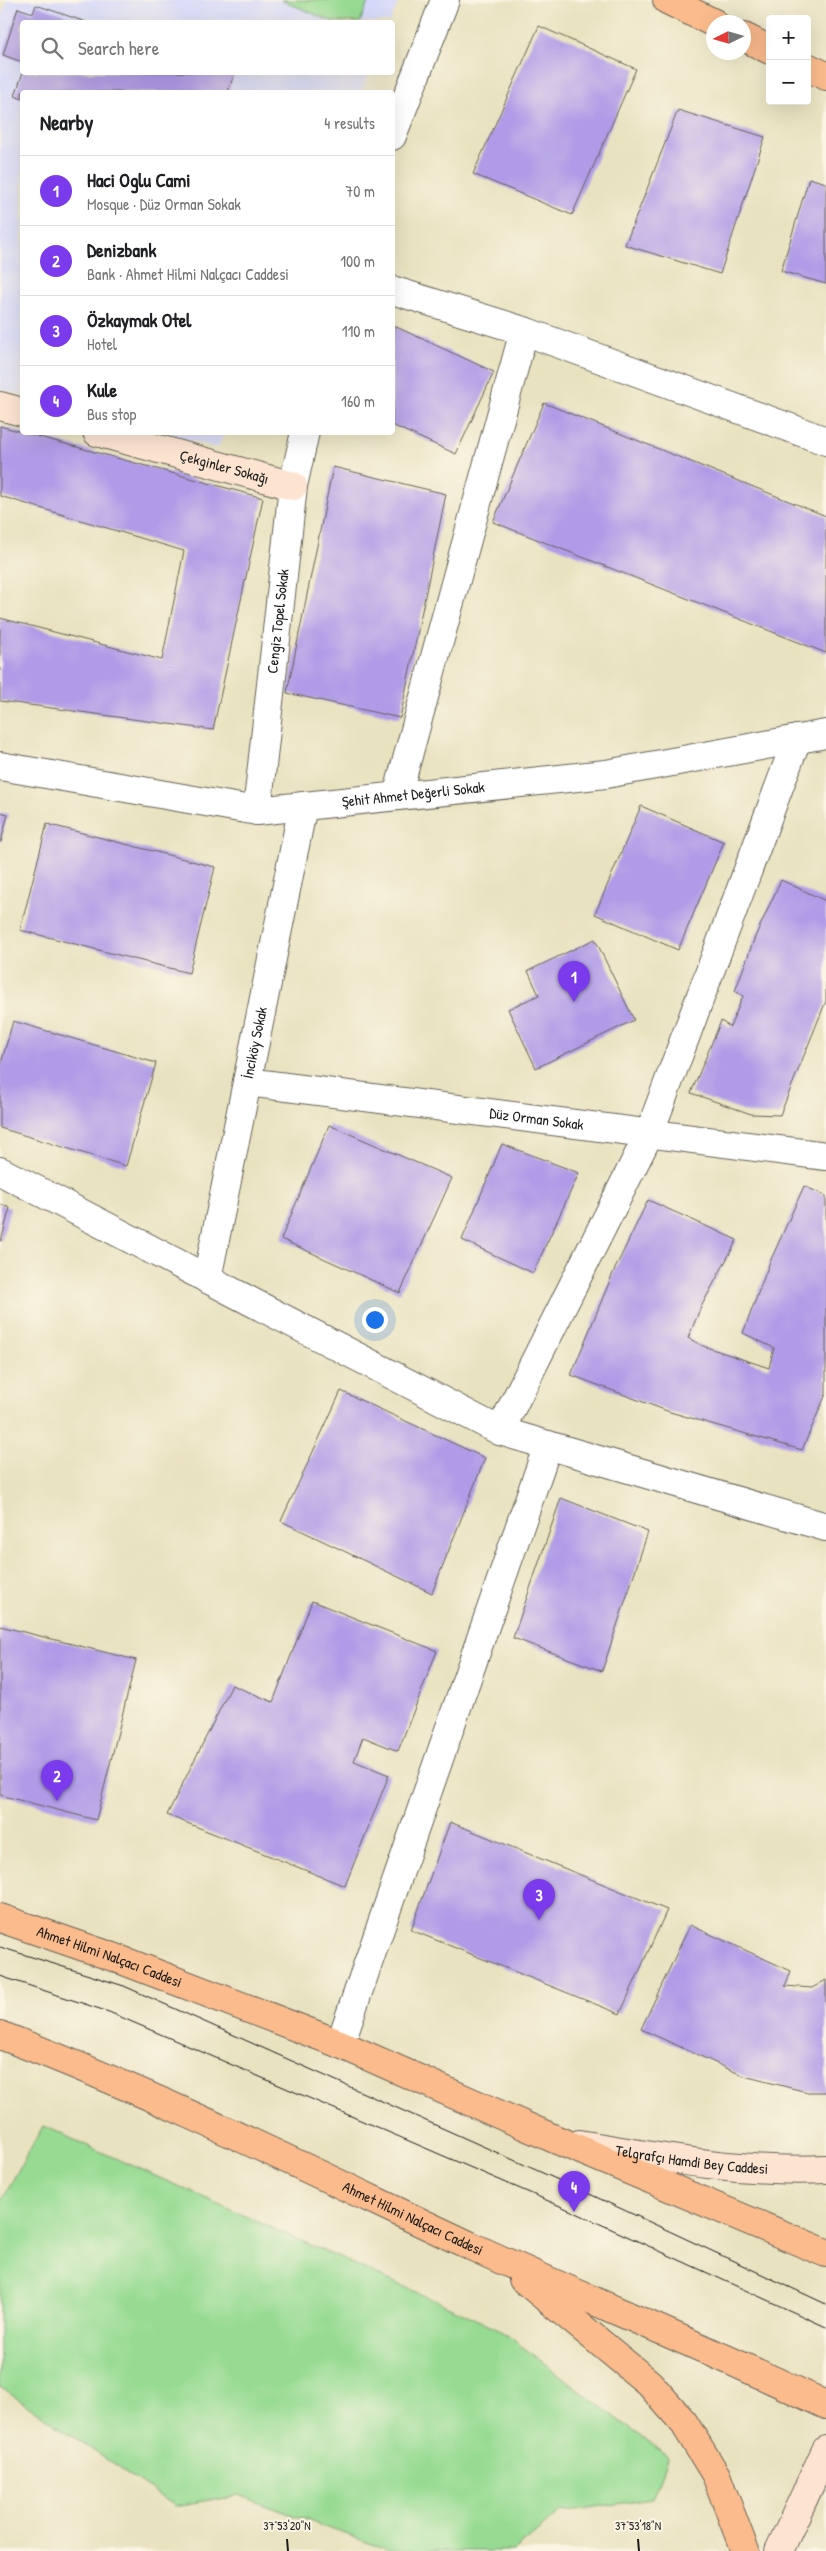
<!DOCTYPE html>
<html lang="en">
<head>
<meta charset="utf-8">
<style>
	:root { --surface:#fff; --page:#f2f2f2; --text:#202124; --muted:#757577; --line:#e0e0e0; --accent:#7c3aed }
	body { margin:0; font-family:"Patrick Hand",sans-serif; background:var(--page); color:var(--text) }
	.controls { position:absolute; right:15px; top:15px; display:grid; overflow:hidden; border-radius:5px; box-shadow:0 5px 20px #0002 }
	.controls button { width:45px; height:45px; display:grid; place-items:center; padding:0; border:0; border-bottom:1px solid var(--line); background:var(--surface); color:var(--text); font:25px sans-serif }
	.compass { position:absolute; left:706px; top:15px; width:45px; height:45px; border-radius:50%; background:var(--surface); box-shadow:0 5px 20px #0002; rotate:265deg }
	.you { position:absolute; left:374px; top:1319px; width:18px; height:18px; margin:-12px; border:4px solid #fff; border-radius:50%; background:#1a73e8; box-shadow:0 0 0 8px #1a73e833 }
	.badge { display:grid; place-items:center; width:32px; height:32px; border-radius:50%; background:var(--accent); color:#fff; font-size:16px; font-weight:700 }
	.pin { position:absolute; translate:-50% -41px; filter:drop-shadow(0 1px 2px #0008) }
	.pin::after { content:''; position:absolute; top:26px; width:18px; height:15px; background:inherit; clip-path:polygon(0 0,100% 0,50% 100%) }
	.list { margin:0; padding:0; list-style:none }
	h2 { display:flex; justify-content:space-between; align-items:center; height:65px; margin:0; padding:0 20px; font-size:21px }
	h2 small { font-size:16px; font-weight:400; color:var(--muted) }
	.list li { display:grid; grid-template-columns:32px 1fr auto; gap:15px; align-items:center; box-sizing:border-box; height:70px; padding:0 20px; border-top:1px solid var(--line) }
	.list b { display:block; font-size:19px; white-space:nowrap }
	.list p { margin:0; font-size:16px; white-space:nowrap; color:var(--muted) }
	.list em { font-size:16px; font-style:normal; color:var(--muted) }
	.icon { flex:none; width:28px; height:28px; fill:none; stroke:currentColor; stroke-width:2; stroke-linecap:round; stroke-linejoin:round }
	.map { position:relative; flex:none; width:826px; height:2551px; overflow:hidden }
	.search { position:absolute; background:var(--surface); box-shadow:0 5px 20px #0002; left:20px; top:20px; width:375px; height:55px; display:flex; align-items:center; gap:12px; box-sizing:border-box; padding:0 18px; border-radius:5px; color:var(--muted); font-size:19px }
	.panel { position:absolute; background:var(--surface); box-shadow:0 5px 20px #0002; left:20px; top:90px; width:375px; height:345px; border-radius:5px }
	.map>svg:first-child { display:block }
	.built { fill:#d5d8f9 }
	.green { fill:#97db93; stroke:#5a7c58 }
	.building { fill:#af9be7 }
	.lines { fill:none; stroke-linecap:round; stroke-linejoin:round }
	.street-casing { stroke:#646155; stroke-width:30 }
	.secondary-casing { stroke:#646155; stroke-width:30 }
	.primary-casing { stroke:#646155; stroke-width:30 }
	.street { stroke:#fff; stroke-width:28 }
	.secondary { stroke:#fde4d1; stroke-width:28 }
	.primary { stroke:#fbbb8c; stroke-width:28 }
	.tram { stroke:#1c1c1c; stroke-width:1 }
	.ticks { fill:none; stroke:#1c1c1c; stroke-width:2 }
	.labels { text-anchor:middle; stroke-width:4; stroke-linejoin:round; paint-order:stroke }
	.street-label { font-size:15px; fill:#1c1c1c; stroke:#fcf5e5 }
	.ticks-label { font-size:12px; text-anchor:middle; fill:#1c1c1c; stroke:#fcf5e5; stroke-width:4; stroke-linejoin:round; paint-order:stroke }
</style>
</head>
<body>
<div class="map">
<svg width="826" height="2551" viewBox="0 0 826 2551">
	<rect width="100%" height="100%" fill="#fcf5e5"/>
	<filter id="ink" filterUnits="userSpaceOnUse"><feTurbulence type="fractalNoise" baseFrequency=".02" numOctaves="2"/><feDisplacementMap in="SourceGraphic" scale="10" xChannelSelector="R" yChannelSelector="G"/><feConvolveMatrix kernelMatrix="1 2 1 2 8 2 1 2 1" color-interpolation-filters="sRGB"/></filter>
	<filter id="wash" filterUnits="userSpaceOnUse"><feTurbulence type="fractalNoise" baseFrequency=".0096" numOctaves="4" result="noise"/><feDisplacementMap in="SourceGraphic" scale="20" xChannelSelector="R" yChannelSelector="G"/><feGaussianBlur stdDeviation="1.12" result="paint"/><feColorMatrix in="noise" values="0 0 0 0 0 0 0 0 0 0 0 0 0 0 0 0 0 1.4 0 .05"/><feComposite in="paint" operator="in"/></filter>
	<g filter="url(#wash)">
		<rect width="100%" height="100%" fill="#e9e2c0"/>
		<path class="built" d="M7 0H399L390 22H22V72L369 73 361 92H22V395L0 389V19Z
			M162 433H224L218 448Z"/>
		<path class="green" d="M281 0H369L360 22H333Z
			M43 2126 499 2329 668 2457 652 2499 561 2512 514 2551H391L238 2495 175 2506 0 2387V2203Z"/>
		<g id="blocks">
			<path class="building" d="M36 5 86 22H22V62L3 55 18 8 33 13Z
				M539 26 636 69 572 215 473 174Z
				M23 72H235L228 92H22V99L15 96Z
				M678 110 765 137 720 274 625 245Z
				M809 178 826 183V284L781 271Z
				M392 325 494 372 456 454 392 425Z
				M544 403 826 516V653L493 522Z
				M0 426 263 498 213 730 0 701V618L162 660 184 551 0 496Z
				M333 467 446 494 400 718 287 693Z
				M641 806 724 842 678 950 595 914Z
				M0 812 8 814 1 842H0Z
				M47 824 215 867 189 973 20 930Z
				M781 880 826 901V1001L780 1115 751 1114 691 1093 721 1021 730 1027 743 996 735 991 755 937Z
				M595 939 634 1020 536 1068 508 1009 539 995 528 971Z
				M13 1021 156 1063 126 1166 0 1128V1067Z
				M329 1125 452 1178 400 1293 281 1239Z
				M502 1144 579 1173 533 1273 462 1240Z
				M804 1186 826 1196V1394L802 1450 670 1412 571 1375 613 1273 648 1200 737 1240 701 1307 688 1338 703 1346 769 1368 774 1348 743 1333 769 1264Z
				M0 1204 10 1208 1 1241H0Z
				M341 1391 485 1458 432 1593 281 1521Z
				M561 1498 648 1532 602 1671 513 1638Z
				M312 1601 437 1651 398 1751 363 1737 354 1761 389 1775 345 1886 167 1815 232 1685 273 1702Z
				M0 1626 136 1660 96 1820 0 1795Z
				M450 1822 667 1910 620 2014 411 1930Z
				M690 1925 791 1971 785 1986 812 1988 826 1980V2092H807L744 2076 641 2029Z"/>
		</g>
	</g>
	<g filter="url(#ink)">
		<use href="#blocks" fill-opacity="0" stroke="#646155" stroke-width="1"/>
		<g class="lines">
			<defs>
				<g id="street">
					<path d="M392 136 445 0"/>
					<path d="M392 290 524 331 826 441"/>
					<path id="s1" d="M0 766 257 811 606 774 826 734"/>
					<path d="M397 796 524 331"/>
					<path id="s2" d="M257 811 293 486 305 432"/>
					<path id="s3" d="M247 1082 826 1156"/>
					<path d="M0 1171 500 1431 826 1527"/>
					<path id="s4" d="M207 1279 303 806"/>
					<path d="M500 1431 649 1134 797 739"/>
					<path d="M340 2044 548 1445"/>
				</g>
				<g id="secondary">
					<path d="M0 406 22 412"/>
					<path id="s5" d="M97 432 293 486"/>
					<path id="s6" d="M579 2144C661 2158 743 2173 826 2169"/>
					<path d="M779 2551 826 2450"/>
				</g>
				<g id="primary">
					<path d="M667 0 714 23"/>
					<path d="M744 37 770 50"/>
					<path d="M807 67 826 76"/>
					<path id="s7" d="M0 1918 116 1958 340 2044 557 2140 826 2253"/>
					<path id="s8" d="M0 2035C161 2096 317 2174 473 2247 590 2301 710 2349 826 2405"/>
					<path d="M523 2279 649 2383 684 2423 716 2475 745 2551"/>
				</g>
			</defs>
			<use href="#street" class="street-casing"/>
			<use href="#secondary" class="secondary-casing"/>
			<use href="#primary" class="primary-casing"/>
			<use href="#street" class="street"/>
			<use href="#secondary" class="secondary"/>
			<use href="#primary" class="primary"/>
			<path class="tram" d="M0 1947 124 1986 583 2191 826 2304
				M0 1976 109 2012 574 2212 826 2327"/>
		</g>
	</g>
	<path class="ticks" d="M287 2539 288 2551M638 2539 639 2551"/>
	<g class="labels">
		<g class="street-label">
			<text dy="5" stroke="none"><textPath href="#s5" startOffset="132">Çekginler Sokağı</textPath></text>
			<text dy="5" stroke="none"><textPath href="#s2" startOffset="191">Cengiz Topel Sokak</textPath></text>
			<text dy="5" stroke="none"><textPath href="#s1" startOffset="418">Şehit Ahmet Değerli Sokak</textPath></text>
			<text dy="5" stroke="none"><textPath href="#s4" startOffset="241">İnciköy Sokak</textPath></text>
			<text dy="5" stroke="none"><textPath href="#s3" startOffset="292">Düz Orman Sokak</textPath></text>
			<text dy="5" stroke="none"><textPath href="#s7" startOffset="116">Ahmet Hilmi Nalçacı Caddesi</textPath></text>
			<text dy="5" stroke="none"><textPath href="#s6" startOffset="114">Telgrafçı Hamdi Bey Caddesi</textPath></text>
			<text dy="5" stroke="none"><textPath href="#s8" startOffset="452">Ahmet Hilmi Nalçacı Caddesi</textPath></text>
		</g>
	</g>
	<g class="ticks-label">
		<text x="287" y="2530">37°53'20"N</text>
		<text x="638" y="2530">37°53'18"N</text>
	</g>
</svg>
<div class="controls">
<button>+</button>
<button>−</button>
</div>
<svg class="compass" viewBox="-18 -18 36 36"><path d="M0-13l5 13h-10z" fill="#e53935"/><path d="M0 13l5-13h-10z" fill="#757577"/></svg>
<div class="you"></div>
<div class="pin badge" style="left:574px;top:1002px">1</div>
<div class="pin badge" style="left:57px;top:1801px">2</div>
<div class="pin badge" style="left:539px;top:1920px">3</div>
<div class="pin badge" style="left:574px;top:2212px">4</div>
<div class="search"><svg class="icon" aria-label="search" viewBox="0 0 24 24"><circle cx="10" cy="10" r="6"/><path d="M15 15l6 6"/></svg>Search here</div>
<section class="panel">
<h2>Nearby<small>4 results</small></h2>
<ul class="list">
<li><span class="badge">1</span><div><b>Haci Oglu Cami</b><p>Mosque · Düz Orman Sokak</p></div><em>70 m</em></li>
<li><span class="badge">2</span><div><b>Denizbank</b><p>Bank · Ahmet Hilmi Nalçacı Caddesi</p></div><em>100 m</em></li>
<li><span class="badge">3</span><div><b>Özkaymak Otel</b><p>Hotel</p></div><em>110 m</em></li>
<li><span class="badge">4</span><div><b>Kule</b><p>Bus stop</p></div><em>160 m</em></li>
</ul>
</section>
</div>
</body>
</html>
